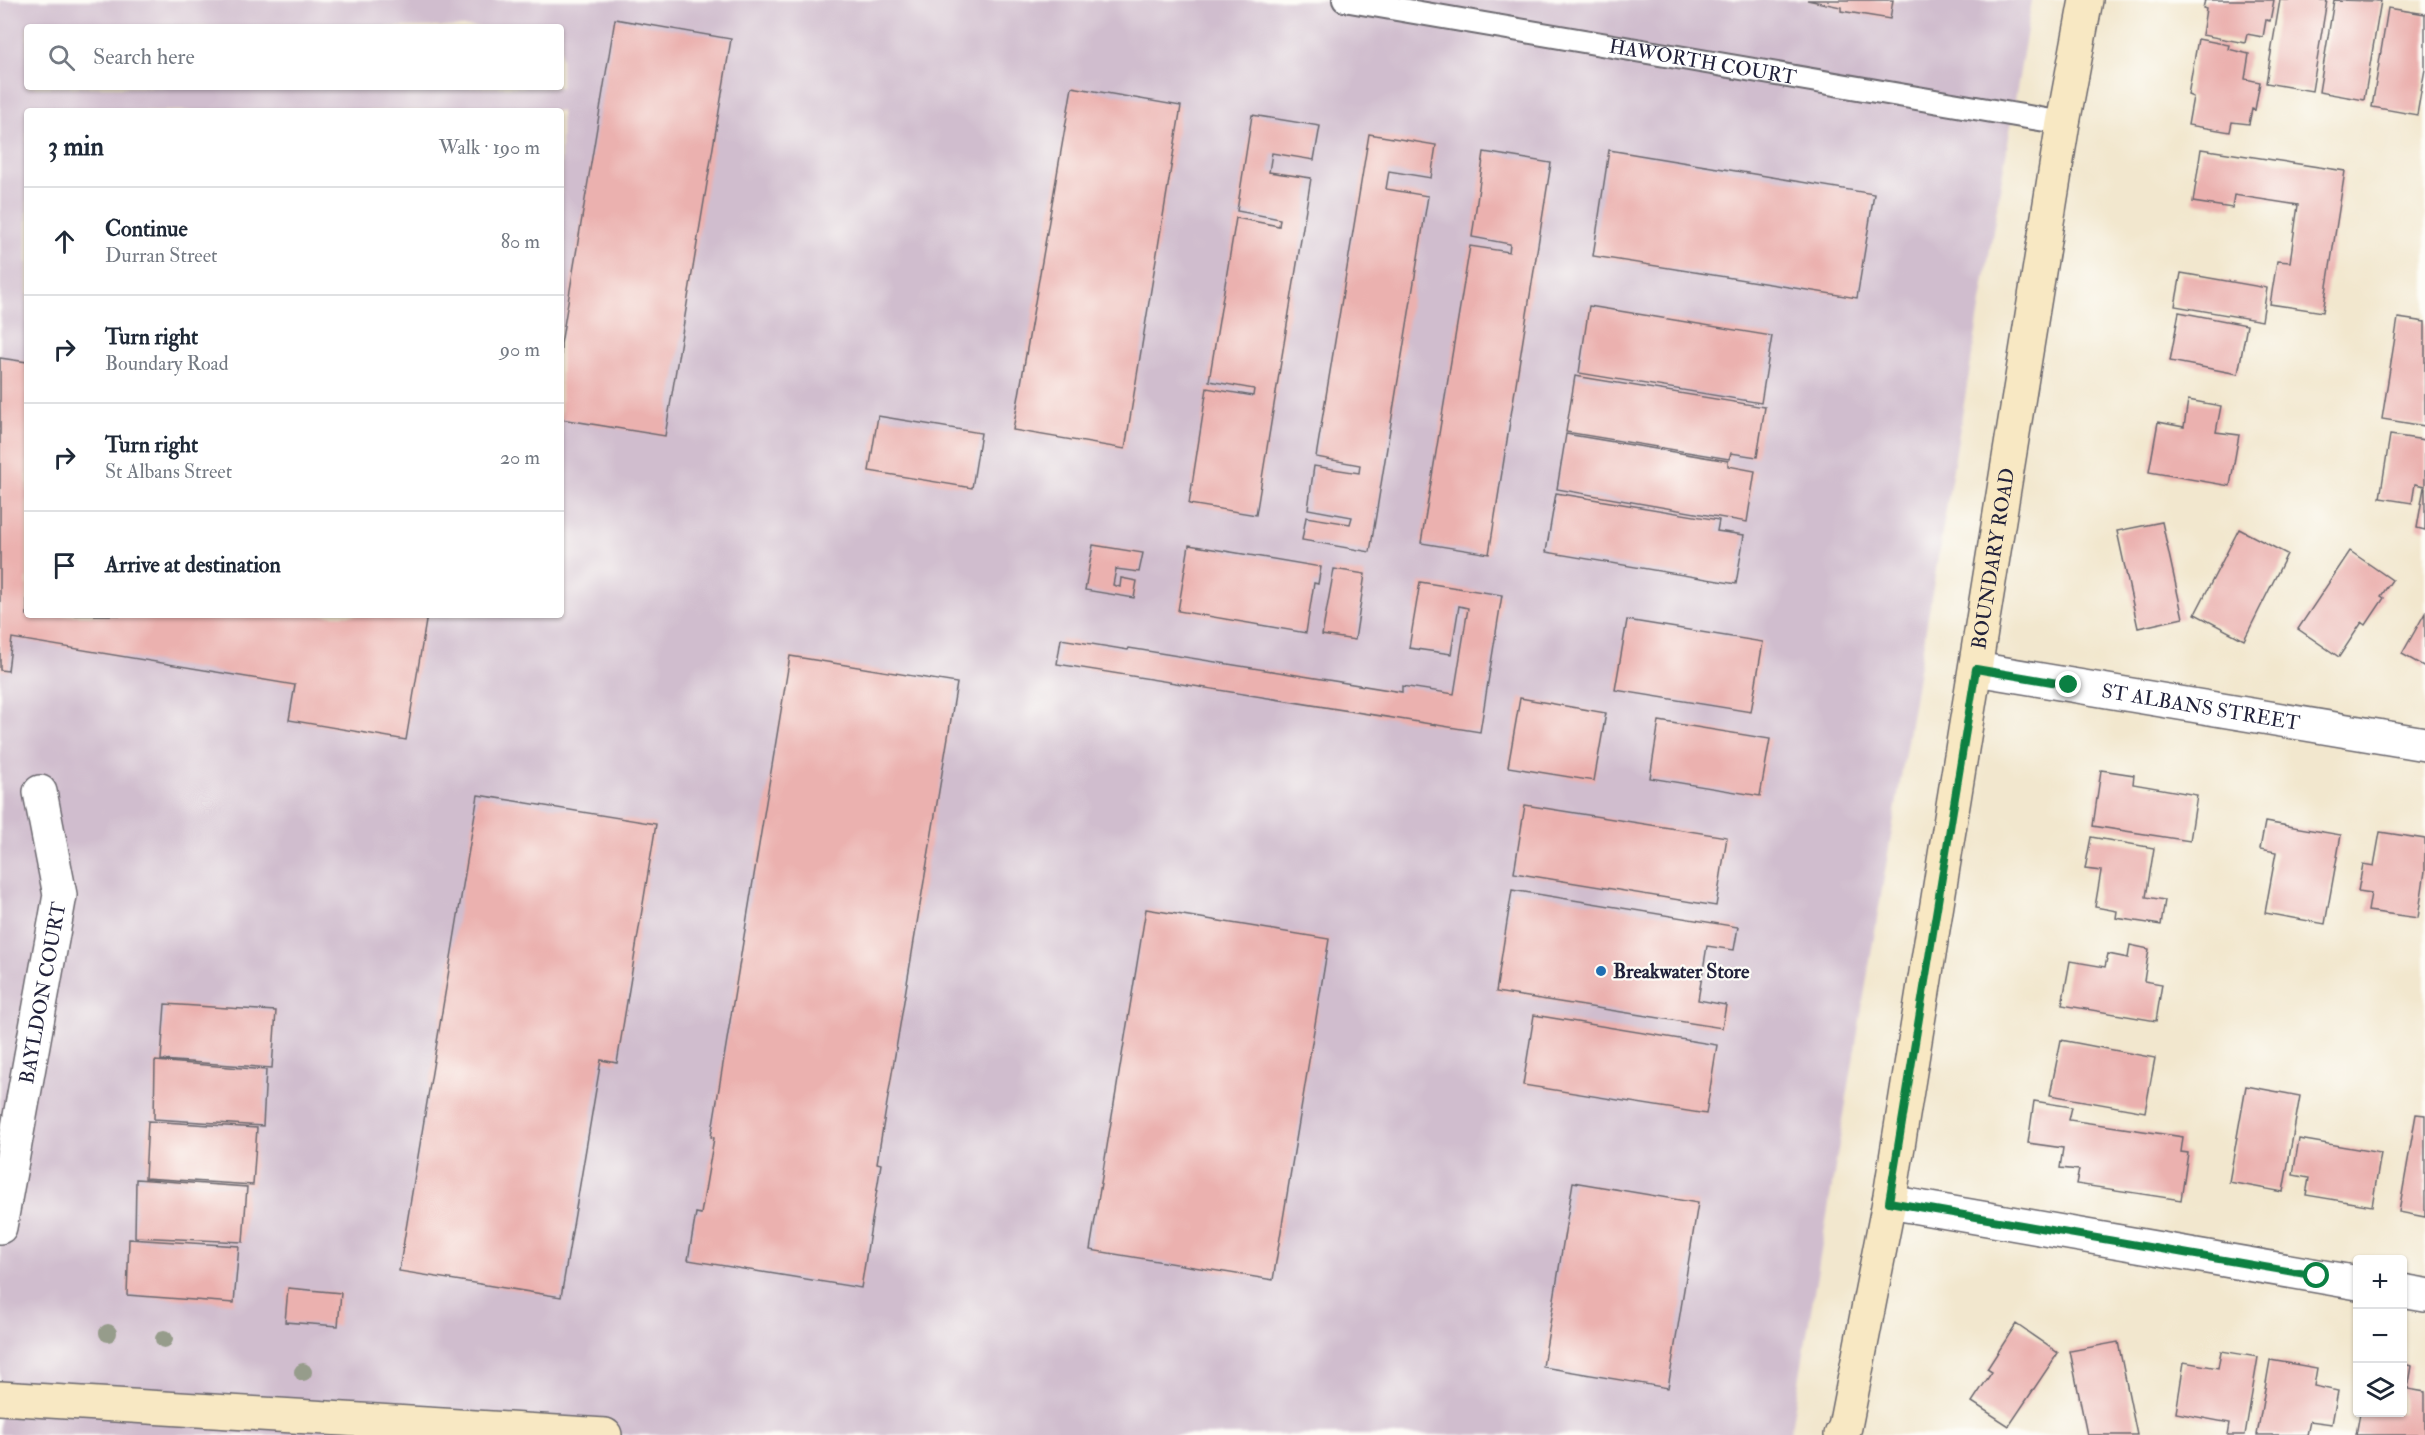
<!DOCTYPE html>
<html lang="en">
<head>
<meta charset="utf-8">
<style>
	:root { --surface:#fff; --page:#f6f6f7; --text:#1f2937; --muted:#747a83; --line:#e0e1e3 }
	body { margin:0; font-family:"IM FELL Double Pica",serif; background:var(--page); color:var(--text) }
	.controls { position:absolute; right:18px; bottom:18px; display:grid; overflow:hidden; border-radius:6px; box-shadow:0 2px 4px #0004 }
	.controls button { width:54px; height:54px; display:grid; place-items:center; padding:0; border:0; border-bottom:2px solid var(--line); background:var(--surface); color:var(--text); font:30px sans-serif }
	.stop { position:absolute; width:18px; height:18px; margin:-14px; border:4px solid #0b8043; border-radius:50%; background:#fff }
	.stop.end { background:#0b8043; border-color:#fff; box-shadow:0 2px 6px #0008 }
	.list { margin:0; padding:0; list-style:none }
	h2 { display:flex; justify-content:space-between; align-items:center; height:78px; margin:0; padding:0 24px; font-size:26px }
	h2 small { font-size:20px; font-weight:400; color:var(--muted) }
	.list li { display:grid; grid-template-columns:39px 1fr auto; gap:18px; align-items:center; box-sizing:border-box; height:108px; padding:0 24px; border-top:2px solid var(--line) }
	.list b { display:block; font-size:22px; white-space:nowrap }
	.list p { margin:0; font-size:20px; white-space:nowrap; color:var(--muted) }
	.list em { font-size:20px; font-style:normal; color:var(--muted) }
	.icon { flex:none; width:33px; height:33px; fill:none; stroke:currentColor; stroke-width:2; stroke-linecap:round; stroke-linejoin:round }
	.map { position:relative; flex:none; width:2425px; height:1435px; overflow:hidden }
	.search { position:absolute; background:var(--surface); box-shadow:0 2px 4px #0004; left:24px; top:24px; width:540px; height:66px; display:flex; align-items:center; gap:15px; box-sizing:border-box; padding:0 21px; border-radius:6px; color:var(--muted); font-size:22px }
	.panel { position:absolute; background:var(--surface); box-shadow:0 2px 4px #0004; left:24px; top:108px; width:540px; height:510px; border-radius:6px }
	.map>svg:first-child { display:block }
	.industrial { fill:#d0bdce; fill-rule:evenodd }
	.building { fill:#ebb1af }
	.lines { fill:none; stroke-linecap:round; stroke-linejoin:round }
	.lane-casing { stroke:#6b676e; stroke-width:26 }
	.street-casing { stroke:#6b676e; stroke-width:36 }
	.secondary-casing { stroke:#6b676e; stroke-width:36 }
	.lane { stroke:#fff; stroke-width:22 }
	.street { stroke:#fff; stroke-width:33 }
	.secondary { stroke:#f8e8c3; stroke-width:33 }
	.tree { fill:#969c8b }
	.route { stroke:#0b8043; stroke-width:8 }
	.poi-dot { fill:#1f6fb2; stroke:#fdfcf7; stroke-width:2 }
	.labels { text-anchor:middle; stroke-width:4.5; stroke-linejoin:round; paint-order:stroke }
	.street-label { font-size:20px; fill:#22223b; stroke:#fdfcf7 }
	.poi-label { font-size:20px; font-weight:bold; fill:#22223b; stroke:#fdfcf7; text-anchor:start }
</style>
</head>
<body>
<div class="map">
<svg width="2425" height="1435" viewBox="0 0 2425 1435">
	<rect width="100%" height="100%" fill="#fdfcf7"/>
	<filter id="ink" filterUnits="userSpaceOnUse"><feTurbulence type="fractalNoise" baseFrequency=".0167" numOctaves="2"/><feDisplacementMap in="SourceGraphic" scale="12" xChannelSelector="R" yChannelSelector="G"/><feConvolveMatrix kernelMatrix="1 2 1 2 8 2 1 2 1" color-interpolation-filters="sRGB"/></filter>
	<filter id="wash" filterUnits="userSpaceOnUse"><feTurbulence type="fractalNoise" baseFrequency=".008" numOctaves="4" result="noise"/><feDisplacementMap in="SourceGraphic" scale="24" xChannelSelector="R" yChannelSelector="G"/><feGaussianBlur stdDeviation="1.35" result="paint"/><feColorMatrix in="noise" values="0 0 0 0 0 0 0 0 0 0 0 0 0 0 0 0 0 1.4 0 .05"/><feComposite in="paint" operator="in"/></filter>
	<g filter="url(#wash)">
		<rect width="100%" height="100%" fill="#f2e7ce"/>
		<path class="industrial" d="M0 0H2032L1790 1435H0ZM27 27H561V87H27ZM27 111H561V615H27Z"/>
		<g id="blocks">
			<path class="building" d="M1807 0H1893L1890 19 1841 11V7Z
				M2205 0H2274L2270 21 2266 20 2263 37 2247 34 2245 43 2202 35 2206 9 2203 8Z
				M2280 0H2327L2312 91 2266 83Z
				M2334 0 2381 1 2364 100 2319 92Z
				M2388 8 2425 14V69L2417 115 2372 107Z
				M615 19 731 39 665 436 561 419V344Z
				M2198 39 2229 45 2228 49 2249 54 2245 79 2260 82 2255 110 2252 109 2249 124 2232 122 2230 132 2188 125 2193 97 2188 95Z
				M1072 87 1181 106 1125 449 1013 430Z
				M1252 115 1320 126 1314 160 1272 153 1269 172 1311 178 1256 515 1189 504 1207 388 1253 396 1254 389 1209 381 1236 218 1279 226 1280 219 1237 211Z
				M1369 134 1436 145 1431 178 1389 171 1386 189 1428 196 1370 552 1302 540 1306 517 1350 524 1352 517 1308 509 1314 466 1359 473 1360 465 1316 457Z
				M2201 149 2345 171 2323 312 2270 304 2277 261 2290 262 2298 205 2234 195 2232 208 2193 202Z
				M1609 150 1874 194 1857 298 1593 256Z
				M1484 152 1551 163 1489 554 1421 543 1470 246 1509 252 1510 244 1472 237Z
				M2181 273 2267 288 2262 321 2175 306Z
				M1589 306 1772 336 1761 403 1579 373Z
				M2179 312 2247 325 2238 374 2170 361Z
				M2398 318 2425 322V426L2382 419Z
				M0 358 27 362V615H427L406 740 289 720 295 685 12 638 8 671 0 670Z
				M1575 376 1765 407 1757 457 1731 453 1729 459 1566 432Z
				M2188 400 2221 406 2216 432 2239 435 2230 486 2149 472 2158 422 2184 427Z
				M878 416 981 433 972 488 869 471Z
				M1566 434 1728 461V466L1755 471 1747 522 1557 489Z
				M2390 435 2425 440V486L2415 484 2412 503 2380 498Z
				M2424 487 2425 488V530L2417 528Z
				M1556 493 1719 520 1717 531 1744 535 1736 584 1546 552Z
				M2162 522 2183 618 2138 628 2117 531Z
				M2239 529 2287 554 2244 640 2195 614Z
				M1093 545 1143 553 1139 572 1116 569 1113 585 1120 587 1121 578 1137 581 1134 598 1085 590Z
				M1189 545 1321 567 1318 584 1314 583 1306 633 1178 611Z
				M2350 551 2392 580 2381 596 2384 598 2366 625 2362 622 2339 657 2298 629Z
				M1334 569 1365 574 1355 640 1322 635Z
				M1420 582 1502 595 1480 732 1057 664 1061 639 1128 650 1129 648 1402 692V686L1454 694 1468 608 1459 606 1451 654 1409 648Z
				M2425 613V667L2402 654Z
				M1627 620 1763 642 1751 712 1615 690Z
				M790 656 957 683 877 1163 881 1164 861 1288 688 1260 696 1213 701 1214 714 1138 711 1137Z
				M1520 698 1606 713 1594 781 1508 767Z
				M1659 721 1770 739 1760 796 1650 778Z
				M2101 770 2134 775 2133 784 2197 795 2190 841 2093 826Z
				M478 795 656 824 617 1063 601 1060 561 1297 399 1271Z
				M1525 805 1727 837 1716 906 1514 873Z
				M2265 822 2341 835 2325 924 2265 913 2276 852 2260 849Z
				M2380 832 2425 839V871L2418 918 2368 911 2371 893 2358 891 2363 864 2374 866Z
				M2091 837 2154 848 2146 897 2165 900 2161 925 2116 918 2117 911 2095 907 2101 871 2085 869Z
				M1512 890 1738 927 1734 950 1707 946 1698 1000 1726 1005 1722 1028 1496 992Z
				M1146 909 1329 939 1273 1280 1090 1250Z
				M2130 945 2149 949 2144 981 2162 984 2156 1021 2062 1005 2070 961 2105 967 2108 954 2128 958Z
				M165 1004 276 1011 272 1068 161 1060Z
				M1534 1015 1717 1045 1706 1114 1523 1085Z
				M2061 1040 2155 1058 2145 1112 2050 1095Z
				M155 1061 266 1070 263 1126 154 1119Z
				M2246 1086 2300 1096 2283 1192 2229 1182Z
				M2034 1101 2072 1107 2069 1120 2183 1137 2181 1152 2188 1153 2181 1200 2076 1184 2079 1170 2060 1168 2063 1148 2028 1143Z
				M2416 1114 2425 1115V1217L2399 1212Z
				M148 1121 257 1128 253 1185 145 1178Z
				M2299 1139 2381 1153 2372 1206 2306 1195 2309 1178 2293 1175Z
				M136 1179 247 1187 243 1242 135 1237Z
				M1573 1182 1698 1203 1668 1388 1543 1367Z
				M129 1239 239 1246 234 1303 127 1295Z
				M288 1288 341 1293 338 1326 285 1322Z
				M2016 1324 2058 1353 2009 1426 1972 1402 1992 1372 1987 1369Z
				M2118 1342 2137 1435H2087L2070 1351Z
				M2221 1351 2258 1357 2245 1435H2228L2230 1423 2176 1413 2184 1362 2218 1368Z
				M2270 1360 2317 1368 2314 1386 2338 1391 2332 1424 2310 1421 2307 1435H2257Z
				M2403 1364 2412 1366 2408 1389 2425 1392V1435H2356L2360 1413H2403Z"/>
		</g>
	</g>
	<g filter="url(#ink)">
		<use href="#blocks" fill-opacity="0" stroke="#6b676e" stroke-width="1.5"/>
		<g class="lines">
			<defs>
				<g id="lane">
					<path id="s1" d="M1344 0 2063 123"/>
				</g>
				<g id="street">
					<path id="s2" d="M1976 669 2425 744"/>
					<path d="M1889 1202 2358 1283"/>
					<path id="s3" d="M0 1227 60 895 40 792"/>
					<path d="M2402 1291 2425 1295"/>
				</g>
				<g id="secondary">
					<path d="M0 1398 605 1435"/>
					<path id="s4" d="M1841 1435 1845 1427 1889 1202 2063 123 2086 0"/>
				</g>
			</defs>
			<use href="#lane" class="lane-casing"/>
			<use href="#street" class="street-casing"/>
			<use href="#secondary" class="secondary-casing"/>
			<use href="#lane" class="lane"/>
			<use href="#street" class="street"/>
			<use href="#secondary" class="secondary"/>
		</g>
		<g class="tree">
			<circle cx="108" cy="1333" r="9"/>
			<circle cx="164" cy="1339" r="9"/>
			<circle cx="303" cy="1372" r="9"/>
		</g>
	</g>
	<g class="lines" filter="url(#ink)">
		<path class="route" d="M2069 685 1976 669 1889 1202 2317 1276"/>
	</g>
	<circle class="poi-dot" cx="1601" cy="971" r="6"/>
	<g class="labels">
		<g class="street-label">
			<text dy="7" stroke="none"><textPath href="#s1" startOffset="364">HAWORTH COURT</textPath></text>
			<text dy="7" stroke="none"><textPath href="#s4" startOffset="890">BOUNDARY ROAD</textPath></text>
			<text dy="7" stroke="none"><textPath href="#s2" startOffset="228">ST ALBANS STREET</textPath></text>
			<text dy="7" stroke="none"><textPath href="#s3" startOffset="238">BAYLDON COURT</textPath></text>
		</g>
		<g class="poi-label">
			<text x="1613" y="978">Breakwater Store</text>
		</g>
	</g>
</svg>
<div class="controls">
<button>+</button>
<button>−</button>
<button><svg class="icon" aria-label="layers" viewBox="0 0 24 24"><path d="M12 4l9 5-9 5-9-5zM3 14l9 5 9-5"/></svg></button>
</div>
<div class="stop" style="left:2317px;top:1276px"></div>
<div class="stop end" style="left:2069px;top:685px"></div>
<div class="search"><svg class="icon" aria-label="search" viewBox="0 0 24 24"><circle cx="10" cy="10" r="6"/><path d="M15 15l6 6"/></svg>Search here</div>
<section class="panel">
<h2>3 min<small>Walk · 190 m</small></h2>
<ul class="list">
<li><svg class="icon" aria-label="ahead" viewBox="0 0 24 24"><path d="M12 20V5M6 11l6-6 6 6"/></svg><div><b>Continue</b><p>Durran Street</p></div><em>80 m</em></li>
<li><svg class="icon" aria-label="right" viewBox="0 0 24 24"><path d="M7 20v-9h11M14 6l5 5-5 5"/></svg><div><b>Turn right</b><p>Boundary Road</p></div><em>90 m</em></li>
<li><svg class="icon" aria-label="right" viewBox="0 0 24 24"><path d="M7 20v-9h11M14 6l5 5-5 5"/></svg><div><b>Turn right</b><p>St Albans Street</p></div><em>20 m</em></li>
<li><svg class="icon" aria-label="arrive" viewBox="0 0 24 24"><path d="M6 21V4h12l-3 4 3 4H6"/></svg><div><b>Arrive at destination</b></div></li>
</ul>
</section>
</div>
</body>
</html>
